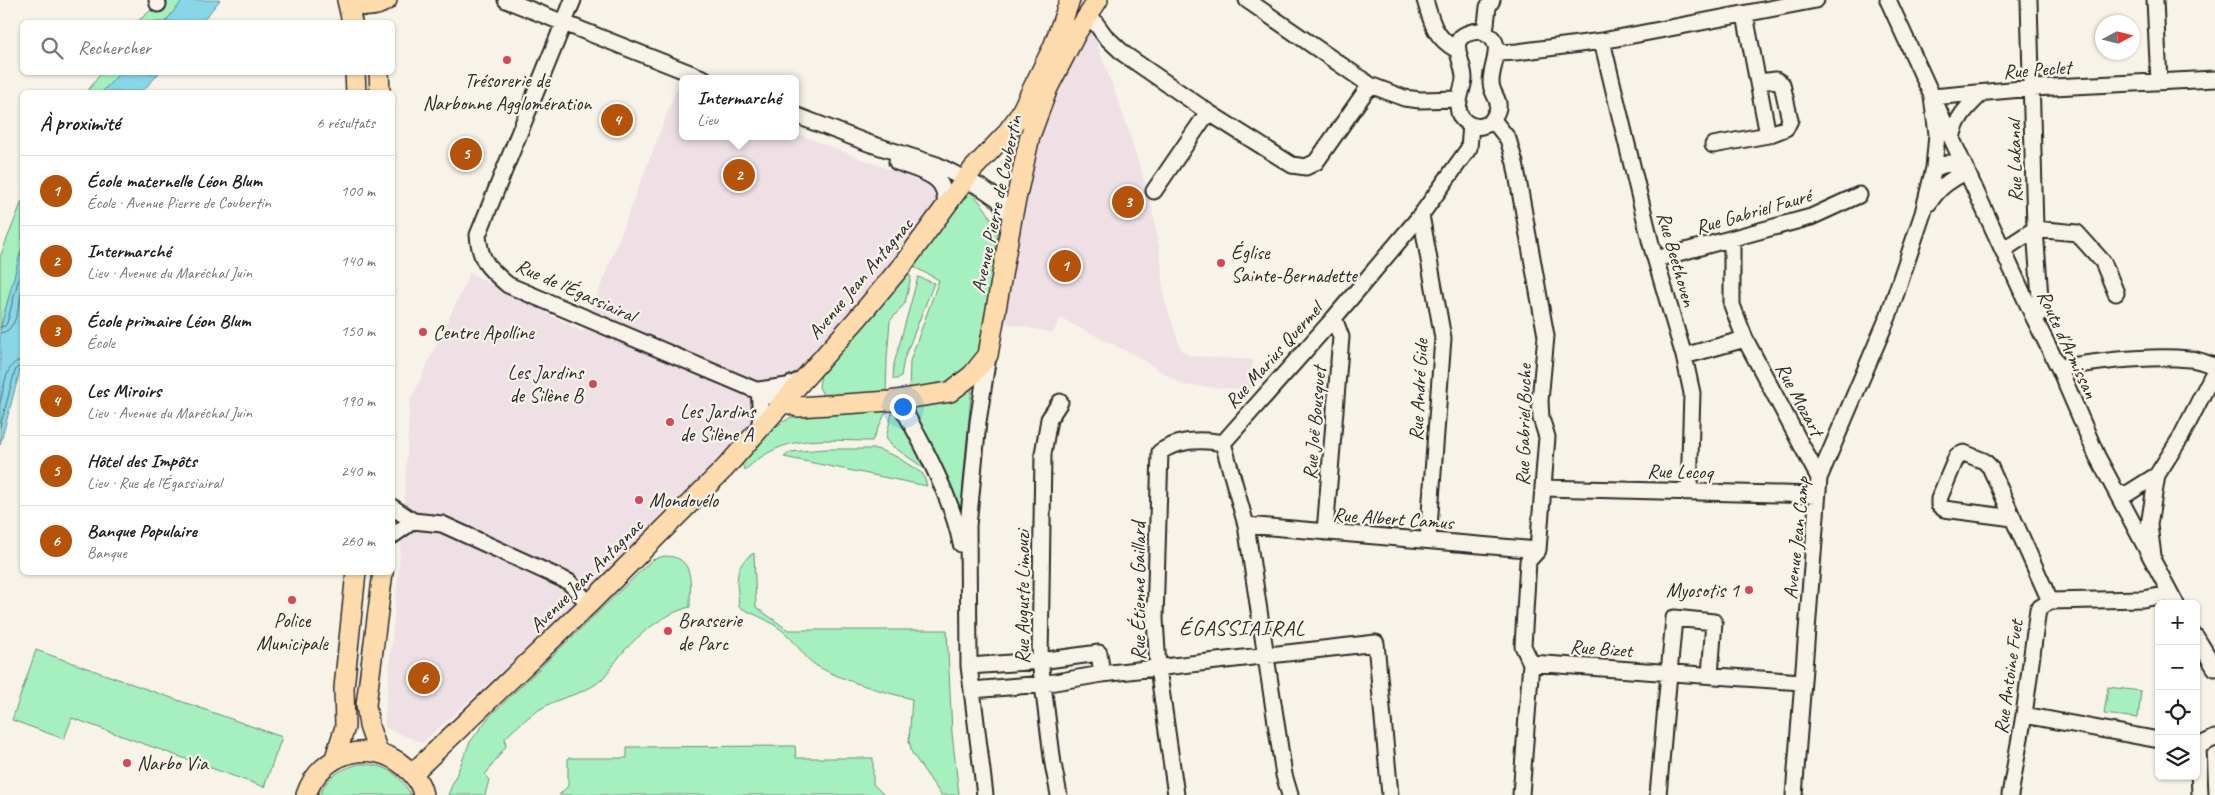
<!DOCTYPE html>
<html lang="fr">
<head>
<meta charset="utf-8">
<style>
	:root { --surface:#fff; --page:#f6f6f6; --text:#202124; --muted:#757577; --line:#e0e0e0; --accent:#b45309 }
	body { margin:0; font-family:Caveat,sans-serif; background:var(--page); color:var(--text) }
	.controls { position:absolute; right:15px; bottom:15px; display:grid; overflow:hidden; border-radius:8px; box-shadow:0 1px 4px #0004 }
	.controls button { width:45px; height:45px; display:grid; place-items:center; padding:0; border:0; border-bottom:1px solid var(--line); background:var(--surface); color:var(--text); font:25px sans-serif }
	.compass { position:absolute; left:2095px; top:15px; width:45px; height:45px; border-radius:50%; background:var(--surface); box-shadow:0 1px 4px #0004; rotate:83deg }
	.you { position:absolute; left:902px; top:406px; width:18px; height:18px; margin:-12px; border:4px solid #fff; border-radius:50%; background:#1a73e8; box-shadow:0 0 0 8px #1a73e833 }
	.badge { display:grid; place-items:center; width:32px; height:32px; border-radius:50%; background:var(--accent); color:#fff; font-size:16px; font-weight:700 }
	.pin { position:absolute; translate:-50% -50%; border:2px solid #fff; box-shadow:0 1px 5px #0006 }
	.popup { position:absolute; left:679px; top:75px; width:120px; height:65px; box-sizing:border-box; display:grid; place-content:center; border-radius:8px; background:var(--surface); filter:drop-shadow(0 1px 4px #0005); font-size:16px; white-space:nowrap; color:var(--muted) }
	.popup b { font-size:19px; color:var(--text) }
	.popup::after { content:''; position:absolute; left:50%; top:100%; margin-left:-10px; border:10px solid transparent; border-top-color:var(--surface) }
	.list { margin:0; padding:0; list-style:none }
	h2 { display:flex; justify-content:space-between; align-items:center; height:65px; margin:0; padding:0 20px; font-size:21px }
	h2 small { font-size:16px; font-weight:400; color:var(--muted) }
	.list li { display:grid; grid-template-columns:32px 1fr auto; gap:15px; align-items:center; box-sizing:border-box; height:70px; padding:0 20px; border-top:1px solid var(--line) }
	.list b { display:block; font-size:19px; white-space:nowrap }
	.list p { margin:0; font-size:16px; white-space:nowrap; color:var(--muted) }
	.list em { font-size:16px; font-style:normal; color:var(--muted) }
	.icon { flex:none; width:28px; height:28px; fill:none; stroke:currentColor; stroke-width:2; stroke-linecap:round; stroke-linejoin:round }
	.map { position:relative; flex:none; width:2215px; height:795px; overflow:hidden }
	.search { position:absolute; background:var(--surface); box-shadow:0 1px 4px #0004; left:20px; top:20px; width:375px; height:55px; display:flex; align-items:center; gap:12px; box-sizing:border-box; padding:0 18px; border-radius:8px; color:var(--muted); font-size:19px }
	.panel { position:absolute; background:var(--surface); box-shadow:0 1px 4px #0004; left:20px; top:90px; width:375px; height:485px; border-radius:8px }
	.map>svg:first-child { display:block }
	.built { fill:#eee0e5 }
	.green { fill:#a6f0bf; stroke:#688e75 }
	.water { fill:#88d6e7; stroke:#63929c }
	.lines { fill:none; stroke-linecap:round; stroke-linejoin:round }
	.shore { stroke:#506f76; stroke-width:1 }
	.minor-casing { stroke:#2b2b2b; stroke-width:19 }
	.major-casing { stroke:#2b2b2b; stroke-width:22 }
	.minor { stroke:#f7f3e8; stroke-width:15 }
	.major { stroke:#fedbac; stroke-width:19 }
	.poi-dot { fill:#d1495b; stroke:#f7f3e8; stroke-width:2 }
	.labels { text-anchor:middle; stroke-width:4.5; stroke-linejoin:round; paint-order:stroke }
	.street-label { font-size:20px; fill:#2b2b2b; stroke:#f7f3e8 }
	.poi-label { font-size:20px; fill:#2b2b2b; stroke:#f7f3e8; text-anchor:start }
	.quarter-label { font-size:22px; letter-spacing:1px; fill:#2b2b2b; stroke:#f7f3e8 }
</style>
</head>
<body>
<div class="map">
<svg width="2215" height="795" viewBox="0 0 2215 795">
	<rect width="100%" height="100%" fill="#f7f3e8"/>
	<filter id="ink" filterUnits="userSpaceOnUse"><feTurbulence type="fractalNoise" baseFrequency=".02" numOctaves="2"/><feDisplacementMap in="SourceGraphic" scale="10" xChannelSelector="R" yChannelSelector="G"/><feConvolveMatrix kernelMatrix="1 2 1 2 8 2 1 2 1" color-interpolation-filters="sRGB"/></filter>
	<g filter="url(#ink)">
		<path class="built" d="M1091 28 1124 117 1150 200 1160 251 1164 298 1181 350 1190 356 1253 360 1251 390 1183 385 1138 357 1060 318 1053 333 1002 322 1026 197 1045 115 1068 64Z
			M677 88 683 90V136H795V133L929 185 934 192 936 208 803 372 623 563 422 743 384 727 403 519 410 401 470 273 583 332Z"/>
		<path class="green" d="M163 0H183L165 22H137Z
			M101 73H120L102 92H87Z
			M966 188C984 203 995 221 1001 244L981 355 950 387 909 393 910 361 939 280 914 267Z
			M22 201V247L0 330V257Z
			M905 270 911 277 905 303 890 321 887 358 886 396 824 397 819 387 821 372Z
			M918 277 934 283 904 359 901 376 897 379H893L894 364Z
			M972 384 963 485V521L903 405Z
			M893 408 907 429 928 471 891 445 886 438Z
			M887 410 872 441C820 441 786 432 745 470L741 462C756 446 771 427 790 418 813 407 861 411 887 410Z
			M826 449H877L897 457 923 474 927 486 784 457 790 452Z
			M754 553 756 607 788 630H947L952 733 959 795H941L912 753 909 741 912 699C881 691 845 682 817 666 805 659 798 645 788 636 775 622 755 615 739 607 738 585 731 566 754 553Z
			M664 556C696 556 690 584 690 607 664 613 635 637 619 657 611 667 607 676 596 684 580 695 560 697 544 707 529 715 517 727 505 738L506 746 485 775 489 780 485 795H448L470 742 489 717 652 560Z
			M36 650 282 737 264 787 72 718 64 739 12 720Z
			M2108 687 2141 691 2138 718 2104 714Z
			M795 746 796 758H873V784L884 795H559L568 786V758H627V747Z
			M359 764C385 764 398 772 411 795H320C326 776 342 769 359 764Z"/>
		<path class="water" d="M183 0H220L202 22H165Z
			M120 73V72L159 73 142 92H102Z
			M22 247V363L0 445V330Z"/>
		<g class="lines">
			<path class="shore" d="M0 327 5 326 7 323 22 266
				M0 333C17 332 19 304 22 290
				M0 403C4 390 5 361 22 360
				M0 427 15 371 18 367 22 366"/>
			<defs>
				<path id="minor" d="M157 0 158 4
					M506 0 705 79
					M573 0 478 235C480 261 488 268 508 285L784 402
					M1247 0 1370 85 1404 98 1420 100 1459 99
					M1425 0C1432 23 1434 37 1457 50
					M1888 0 2035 320 2059 368 2097 456 2176 604
					M2029 0 2035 229 2041 311 2035 320
					M2155 0 2159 82
					M1089 14 1105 36 1124 54 1208 112 1292 165 1306 167 1316 162 1370 85
					M1745 15 1768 135 1786 128 1790 120 1782 84 1776 80 1759 82
					M1479 31C1509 40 1491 62 1491 82 1491 97 1505 100 1494 117 1492 122 1487 125 1482 126 1478 127 1471 126 1467 123 1450 112 1463 93 1464 78 1464 59 1442 35 1479 31Z
					M1485 33 1488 7 1492 0
					M1602 41 1651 244 1684 356 1692 393 1689 491
					M1497 53 1517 52 1602 41 1816 0
					M1932 97 2033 88 2215 79
					M795 115 868 143 937 165 982 188 998 199 1012 218
					M1493 120 1508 139 1515 163 1546 336 1540 401 1541 418 1547 437 1538 550 1528 561 1523 646 1531 663 1521 795
					M1952 139C1955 119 1968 106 1982 93
					M1713 145 1768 135
					M897 162C924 173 949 174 945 209
					M1934 168 1950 163 1967 171
					M1154 191 1208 112
					M1929 203C1939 187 1950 180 1967 171
					M1421 215 1443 338 1428 540
					M1732 240V305L1745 339 1819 478
					M2003 250 2035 229 2077 233 2103 262 2116 293
					M1656 259 1811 217 1859 195
					M1684 356 1745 339
					M2059 368C2101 361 2147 355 2189 359 2198 359 2207 364 2215 366
					M759 390 787 386 803 379
					M898 400C921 440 953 500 961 544
					M758 431 761 418 759 390
					M1223 443 1334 318 1421 215 1469 148 1471 125
					M1223 443 1246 525 1284 775 1290 795
					M1543 488 1817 495
					M2116 492 2127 494 2157 475
					M392 507 413 521 442 524 569 582 589 604
					M2013 518 1944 509 1939 505V499L1957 456 1964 453 1984 461 1990 467 2050 601
					M1246 525 1538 550
					M1325 532 1341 337 1334 318
					M392 536 413 521
					M2153 556 2149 525 2157 475 2181 437 2215 370
					M2196 637 2215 668
					M1531 663 1802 682
					M969 666 1040 661 1099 653 1102 674 1043 684 972 690
					M1102 674 1376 643 1390 795
					M2024 715 2159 740
					M2196 747 2215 738
					M2198 747 2200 795
					M985 795 969 666 968 526 978 422 988 356
					M1059 795 1053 764 1040 661 1043 454 1049 419 1060 402
					M1176 795 1158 668 1155 619 1160 452C1179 439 1201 439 1223 443
					M1658 795 1674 618 1714 622 1710 675
					M1794 795 1819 478 1888 317 1923 213 1934 168 1937 134 1932 97
					M2010 795 2024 715 2038 609 2050 601 2143 599 2170 594"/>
				<path id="major" d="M347 0C360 7 374 9 387 0
					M347 0 352 22
					M355 72 356 92
					M379 72 380 92
					M784 402 798 407 890 401 950 392 972 375 988 355 1012 218 1030 136 1048 88 1077 32 1098 0
					M378 752 369 726 366 705 383 572
					M335 758 345 727 344 688 356 572
					M413 773 589 604 725 468 858 318 904 263 973 169 1005 135 1019 116 1053 47 1070 0
					M306 795C320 753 371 737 405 767 414 774 421 784 423 795"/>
			</defs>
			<use href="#minor" class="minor-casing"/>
			<use href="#major" class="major-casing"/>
			<use href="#minor" class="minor"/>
			<use href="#major" class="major"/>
		</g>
	</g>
	<g class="poi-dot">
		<circle cx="507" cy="60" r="5"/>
		<circle cx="1221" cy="263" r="5"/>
		<circle cx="423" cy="332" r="5"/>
		<circle cx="593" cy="384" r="5"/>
		<circle cx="670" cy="422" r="5"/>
		<circle cx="639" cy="500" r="5"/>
		<circle cx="1749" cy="590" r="5"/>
		<circle cx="292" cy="600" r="5"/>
		<circle cx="668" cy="631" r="5"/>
		<circle cx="127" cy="763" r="5"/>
	</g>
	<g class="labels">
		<g class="street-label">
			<text transform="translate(2037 69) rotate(-4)" y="7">Rue Peclet</text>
			<text transform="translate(2014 161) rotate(-91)" y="7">Rue Lakanal</text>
			<text transform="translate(996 204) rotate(-78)" y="7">Avenue Pierre de Coubertin</text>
			<text transform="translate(1753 211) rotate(-16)" y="7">Rue Gabriel Fauré</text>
			<text transform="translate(1677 259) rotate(74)" y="7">Rue Beethoven</text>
			<text transform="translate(860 278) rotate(-50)" y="7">Avenue Jean Antagnac</text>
			<text transform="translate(576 290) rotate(24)" y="7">Rue de l'Égassiairal</text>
			<text transform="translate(2068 344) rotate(65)" y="7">Route d'Armissan</text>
			<text transform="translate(1273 355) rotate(-48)" y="7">Rue Marius Quermel</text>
			<text transform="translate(1418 390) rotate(-87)" y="7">Rue André Gide</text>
			<text transform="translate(1800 399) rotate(62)" y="7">Rue Mozart</text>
			<text transform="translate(1314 423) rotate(-85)" y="7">Rue Joë Bousquet</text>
			<text transform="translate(1523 425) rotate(-89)" y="7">Rue Gabriel Buche</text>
			<text transform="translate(1680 471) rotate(1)" y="7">Rue Lecoq</text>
			<text transform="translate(1393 518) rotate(4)" y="7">Rue Albert Camus</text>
			<text transform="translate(1796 538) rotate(-84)" y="7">Avenue Jean Camp</text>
			<text transform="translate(586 575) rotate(-45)" y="7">Avenue Jean Antagnac</text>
			<text transform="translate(1138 591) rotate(-90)" y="7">Rue Étienne Gaillard</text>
			<text transform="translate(1022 597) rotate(-90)" y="7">Rue Auguste Limouzi</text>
			<text transform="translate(1601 648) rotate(4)" y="7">Rue Bizet</text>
			<text transform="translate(2008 677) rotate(-82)" y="7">Rue Antoine Fuet</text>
		</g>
		<g class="poi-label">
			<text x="507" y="87" text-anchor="middle">Trésorerie de<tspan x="507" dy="23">Narbonne Agglomération</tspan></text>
			<text x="1231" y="259">Église<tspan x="1231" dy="23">Sainte-Bernadette</tspan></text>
			<text x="433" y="339">Centre Apolline</text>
			<text x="583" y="379" text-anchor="end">Les Jardins<tspan x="583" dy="23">de Silène B</tspan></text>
			<text x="680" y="418">Les Jardins<tspan x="680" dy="23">de Silène A</tspan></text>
			<text x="649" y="507">Mondovélo</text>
			<text x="1739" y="597" text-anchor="end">Myosotis 1</text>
			<text x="292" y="627" text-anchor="middle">Police<tspan x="292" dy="23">Municipale</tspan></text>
			<text x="678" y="627">Brasserie<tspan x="678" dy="23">de Parc</tspan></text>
			<text x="137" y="770">Narbo Via</text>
		</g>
		<g class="quarter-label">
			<text x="1242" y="635">ÉGASSIAIRAL</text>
		</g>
	</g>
</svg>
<div class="controls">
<button>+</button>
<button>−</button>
<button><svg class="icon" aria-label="locate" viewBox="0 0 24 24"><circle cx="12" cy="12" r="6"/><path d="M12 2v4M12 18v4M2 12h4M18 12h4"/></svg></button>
<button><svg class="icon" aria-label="layers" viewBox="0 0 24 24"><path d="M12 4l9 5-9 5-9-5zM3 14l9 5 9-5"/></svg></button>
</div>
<svg class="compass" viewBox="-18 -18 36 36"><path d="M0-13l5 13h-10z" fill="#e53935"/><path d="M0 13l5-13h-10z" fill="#757577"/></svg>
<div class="you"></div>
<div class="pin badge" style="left:1065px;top:266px">1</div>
<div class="pin badge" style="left:739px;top:175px">2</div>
<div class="popup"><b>Intermarché</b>Lieu</div>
<div class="pin badge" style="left:1128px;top:202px">3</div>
<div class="pin badge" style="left:617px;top:120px">4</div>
<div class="pin badge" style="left:466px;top:154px">5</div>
<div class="pin badge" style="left:424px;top:678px">6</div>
<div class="search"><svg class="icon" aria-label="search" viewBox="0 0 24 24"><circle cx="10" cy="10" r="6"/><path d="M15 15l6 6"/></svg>Rechercher</div>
<section class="panel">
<h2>À proximité<small>6 résultats</small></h2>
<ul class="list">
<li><span class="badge">1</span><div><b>École maternelle Léon Blum</b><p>École · Avenue Pierre de Coubertin</p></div><em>100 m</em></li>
<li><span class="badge">2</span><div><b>Intermarché</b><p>Lieu · Avenue du Maréchal Juin</p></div><em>140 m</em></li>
<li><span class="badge">3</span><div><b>École primaire Léon Blum</b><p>École</p></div><em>150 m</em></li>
<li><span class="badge">4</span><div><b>Les Miroirs</b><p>Lieu · Avenue du Maréchal Juin</p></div><em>190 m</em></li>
<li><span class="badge">5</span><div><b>Hôtel des Impôts</b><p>Lieu · Rue de l'Égassiairal</p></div><em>240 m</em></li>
<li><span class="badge">6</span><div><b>Banque Populaire</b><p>Banque</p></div><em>260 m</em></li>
</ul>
</section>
</div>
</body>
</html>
